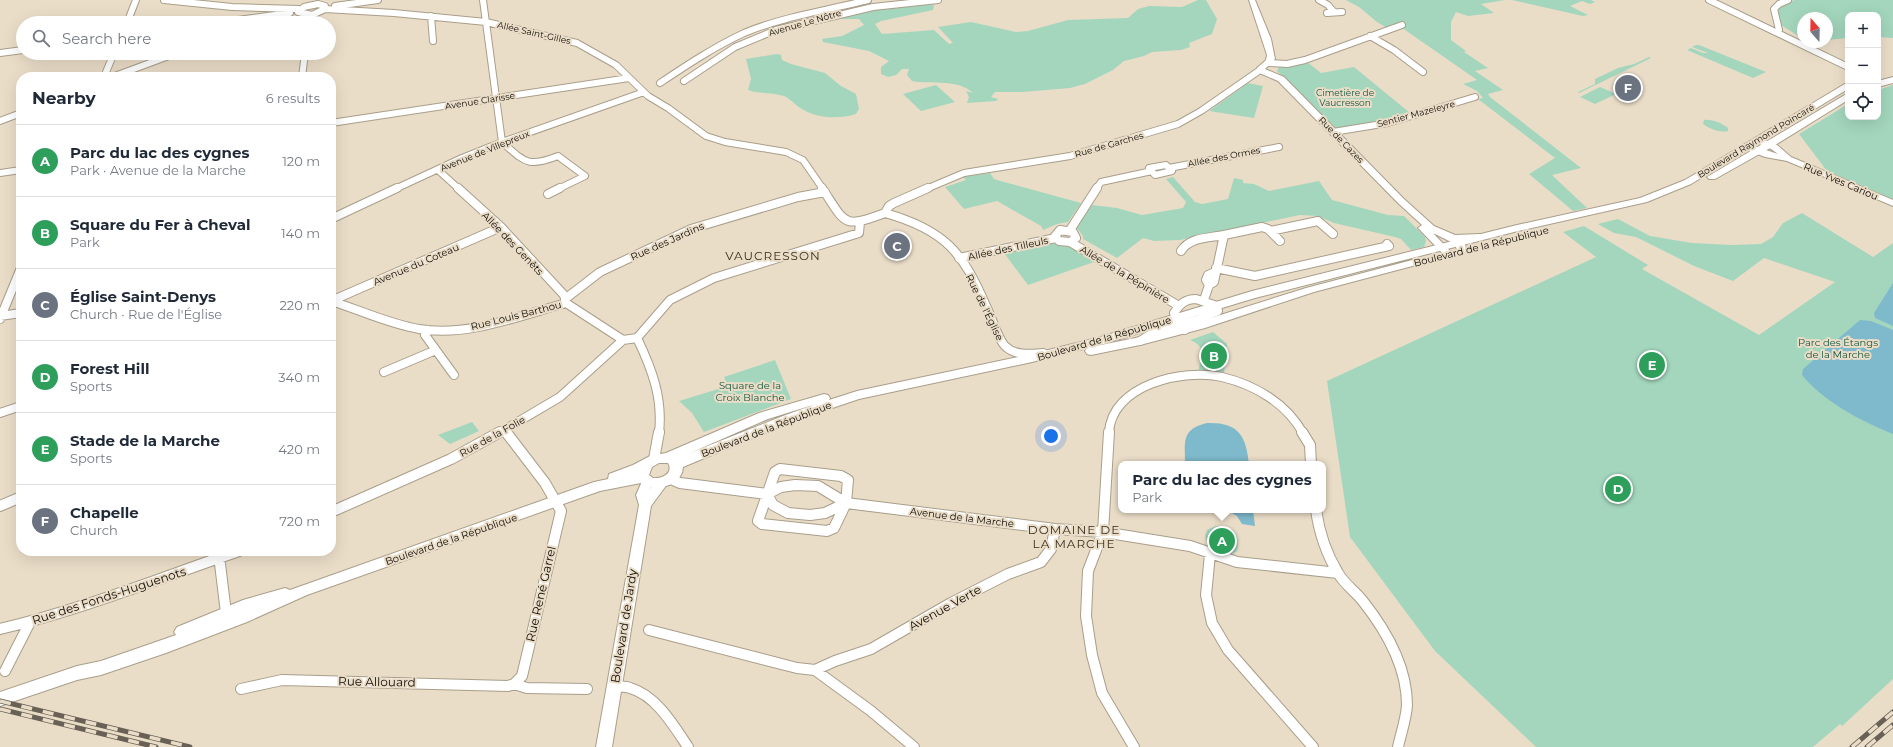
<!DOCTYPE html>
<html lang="en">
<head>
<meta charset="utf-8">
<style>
	:root { --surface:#fff; --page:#f6f6f7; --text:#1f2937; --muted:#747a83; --line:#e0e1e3; --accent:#408593 }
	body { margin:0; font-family:Montserrat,sans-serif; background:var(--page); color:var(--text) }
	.controls { position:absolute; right:12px; top:12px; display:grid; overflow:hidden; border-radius:8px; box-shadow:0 4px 16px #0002 }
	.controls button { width:36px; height:36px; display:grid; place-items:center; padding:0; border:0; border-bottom:1px solid var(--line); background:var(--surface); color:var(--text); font:20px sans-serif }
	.compass { position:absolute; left:1797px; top:12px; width:36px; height:36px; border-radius:50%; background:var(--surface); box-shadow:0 4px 16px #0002; rotate:340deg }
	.you { position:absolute; left:1051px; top:436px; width:14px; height:14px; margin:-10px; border:3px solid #fff; border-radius:50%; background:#1a73e8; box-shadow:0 0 0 6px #1a73e833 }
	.badge { display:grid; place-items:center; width:26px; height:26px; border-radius:50%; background:var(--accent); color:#fff; font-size:13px; font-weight:700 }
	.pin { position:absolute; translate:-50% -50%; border:2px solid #fff; box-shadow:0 1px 4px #0006 }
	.popup { position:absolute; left:1118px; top:461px; width:208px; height:52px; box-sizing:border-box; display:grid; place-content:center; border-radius:8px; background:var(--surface); filter:drop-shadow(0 1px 3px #0005); font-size:13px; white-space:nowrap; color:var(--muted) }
	.popup b { font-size:15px; color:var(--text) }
	.popup::after { content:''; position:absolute; left:50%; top:100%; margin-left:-8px; border:8px solid transparent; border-top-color:var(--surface) }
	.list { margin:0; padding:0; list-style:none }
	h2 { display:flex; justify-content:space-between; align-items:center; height:52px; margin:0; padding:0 16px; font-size:17px }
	h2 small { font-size:13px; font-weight:400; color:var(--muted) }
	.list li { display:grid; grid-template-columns:26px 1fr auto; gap:12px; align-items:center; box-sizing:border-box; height:72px; padding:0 16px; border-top:1px solid var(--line) }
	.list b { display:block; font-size:15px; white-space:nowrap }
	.list p { margin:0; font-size:13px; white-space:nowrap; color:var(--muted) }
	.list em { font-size:13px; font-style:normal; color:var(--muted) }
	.icon { flex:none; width:22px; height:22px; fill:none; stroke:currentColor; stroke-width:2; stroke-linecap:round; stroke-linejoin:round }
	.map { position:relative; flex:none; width:1893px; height:747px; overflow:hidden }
	.search { position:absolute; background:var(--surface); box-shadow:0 4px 16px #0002; left:16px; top:16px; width:320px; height:44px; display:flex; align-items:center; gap:10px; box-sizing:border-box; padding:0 14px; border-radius:22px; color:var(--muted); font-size:15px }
	.panel { position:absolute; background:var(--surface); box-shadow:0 4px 16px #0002; left:16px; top:72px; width:320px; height:484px; border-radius:16px }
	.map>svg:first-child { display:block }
	.green { fill:#a3d6bd }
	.water { fill:#7eb9cc }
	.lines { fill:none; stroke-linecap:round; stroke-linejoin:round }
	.street-far2-casing { stroke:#a99e8a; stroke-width:8 }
	.street-far1-casing { stroke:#a99e8a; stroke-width:10 }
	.street-casing { stroke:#a99e8a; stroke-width:12 }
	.secondary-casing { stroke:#a99e8a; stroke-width:2 }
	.primary-casing { stroke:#a99e8a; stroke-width:2 }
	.street-far2 { stroke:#fff; stroke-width:6 }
	.street-far1 { stroke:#fff; stroke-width:8 }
	.street { stroke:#fff; stroke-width:10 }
	.secondary { fill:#fff; fill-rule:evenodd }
	.primary { fill:#fff; fill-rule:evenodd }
	.rail-casing { stroke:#696155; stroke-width:5 }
	.rail { stroke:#eaddc8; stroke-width:3.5; stroke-dasharray:11; stroke-linecap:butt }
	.labels { text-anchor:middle; stroke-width:4; stroke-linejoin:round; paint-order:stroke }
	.far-street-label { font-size:9px; fill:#100b05; stroke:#eaddc8 }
	.far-park-label { font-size:9px; fill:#13553c; stroke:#eaddc8 }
	.street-label { font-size:10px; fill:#100b05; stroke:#eaddc8 }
	.park-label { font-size:10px; fill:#13553c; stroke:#eaddc8 }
	.quarter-label { font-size:12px; letter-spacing:1px; fill:#382e1d; stroke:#eaddc8 }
	.near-street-label { font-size:12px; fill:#100b05; stroke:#eaddc8 }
</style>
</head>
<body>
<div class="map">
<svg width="1893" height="747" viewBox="0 0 1893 747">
	<rect width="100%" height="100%" fill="#eaddc8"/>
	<path class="green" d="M1198 0H1206L1217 19 1212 34 1189 43 1190 47 1181 50 1152 52 1144 56 1124 61 1113 70 1085 84 1070 88 1023 92H995L991 97 998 99 996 101 967 103 969 97 966 91 973 93C957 78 932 85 912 81L907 75 909 69H902L896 75 888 77 881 74V67L889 61 869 51 823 42 822 39 842 36 864 25 859 19H841C852 7 917 5 934 5L933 10 881 21 875 24 882 34 934 30 949 44 953 43 938 27 971 22 1016 32 1028 31 1068 20 1128 18 1138 9 1149 6 1182 7Z
		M1346 0H1505L1481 4 1494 13 1468 16 1456 12 1451 22V40L1466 51 1464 52 1488 68 1475 71 1503 90 1488 94 1490 97 1581 168 1552 175 1587 208 1573 211 1529 174 1555 158 1478 99 1483 98 1477 91 1463 84 1477 80 1398 25 1387 28 1377 22 1359 7Z
		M1512 0H1591L1595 2 1590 4 1582 1 1570 6 1588 15 1583 16Z
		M1795 0H1893V38L1878 37V15H1848V38L1827 40V18H1803V39L1781 25 1776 8 1784 3Z
		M1696 45H1699L1766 72 1753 78 1687 50 1691 48 1703 53H1708L1692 47Z
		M777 54 781 55 782 60 791 64 825 73 841 86 856 94 859 109 856 114C839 119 818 119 802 109 796 106 791 99 784 96 772 92 760 94 748 90L751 79 746 59Z
		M1649 57 1651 58 1579 93 1578 92 1595 84V79L1618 68 1634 64Z
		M1306 61 1321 73 1354 67 1410 113 1386 120 1338 129 1334 128 1277 71 1279 67Z
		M1248 83 1263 86 1254 118 1209 111Z
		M936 85 955 102 921 111 903 94Z
		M1893 85V199L1827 171 1799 134 1848 104V117H1878V90Z
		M1600 87 1616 94 1595 104 1580 97Z
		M1704 120C1713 119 1721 123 1728 128V131C1720 133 1710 129 1703 124Z
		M990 173 994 179 1004 182 1081 203 1068 222 1057 224 1043 230 1041 226 997 201 964 209 945 187 966 180 963 177Z
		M1173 177 1195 202 1202 204 1228 199 1234 178 1243 180V183L1254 184 1269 191 1319 181 1332 200 1388 215 1404 216 1425 237 1426 241 1424 247 1411 250 1401 239 1395 237 1334 223 1318 216 1300 215 1180 240 1154 241 1143 238 1117 258 1083 239V236L1076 227 1092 205 1117 208 1142 215 1183 208 1186 202 1166 179Z
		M1802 213 1873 257 1893 243V679L1842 726 1840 724 1813 747H1536L1435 651 1350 537 1327 381 1596 257 1563 232 1584 226 1648 265 1642 269 1759 335 1835 282 1764 258 1733 281 1694 266 1636 237 1614 233 1598 224 1618 219 1650 236 1692 243 1731 245 1761 244 1773 237 1783 223Z
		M1051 243 1074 247 1097 261 1028 285 1004 253Z
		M1213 332 1227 344 1224 373H1198C1200 358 1209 348 1190 340Z
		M775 360 791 399 704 432 692 413 679 401 728 386 724 377Z
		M472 422 479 431 450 444 438 435Z
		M1216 526 1228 528 1234 531C1238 537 1239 544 1237 551L1232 554C1221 551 1208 548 1205 536L1207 530Z"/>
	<path class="water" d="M1893 283V326L1875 318 1874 313Z
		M1860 320 1871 321 1893 330V434C1861 421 1824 402 1802 375L1803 369Z
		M1207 423C1238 422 1246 435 1249 464H1185C1185 442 1181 429 1207 423Z
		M1226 510H1253L1255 526 1242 524 1237 516Z"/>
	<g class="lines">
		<defs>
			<path id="street-far2" d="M164 0 232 7 299 9
				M483 0 502 142C525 162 527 168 558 156L585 176 558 189
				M1319 0 1328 5 1334 12
				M1709 0 1848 67
				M318 4 325 6V9L312 15 298 12 304 7Z
				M335 6 378 0
				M325 9 394 13 486 22 577 43 616 65 648 96 668 108 706 136 725 142 786 152 803 160 823 189
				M1327 13 1342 12
				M431 16 433 41
				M127 23 136 0
				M216 23 290 13
				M268 23 288 17
				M310 23 312 15
				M1779 30 1774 9 1779 4 1788 0
				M1370 36 1394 50 1423 72
				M0 53 23 50
				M1269 63 1287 64 1305 60 1402 25
				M104 77 114 53
				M112 77 177 53
				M302 77 305 53
				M684 81 735 47 776 30 873 7 938 0
				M660 83C687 65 714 47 744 33 782 17 828 10 868 0
				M0 121 21 113
				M331 123 629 78
				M1333 132 1388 123 1475 97
				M1166 165 1172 171 1155 175 1149 168Z
				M1169 168 1279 147
				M438 170 459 189
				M0 173 21 170
				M395 189 462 158 502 142 644 92
				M926 189 964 173 1070 156 1178 124 1201 111 1260 70
				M1096 189 1101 182 1152 171"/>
			<path id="street-far1" d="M458 188 501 227 564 295 566 302
				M822 188C846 224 842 229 885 213L889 206 894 203 928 188
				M548 194 560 188
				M885 213C945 230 963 252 987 308 992 318 998 339 1005 346 1015 356 1030 354 1043 353
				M331 219 397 188
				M1060 230 1073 232 1076 238 1070 242 1059 241 1055 236Z
				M1070 230 1097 188
				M1270 231 1318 221 1333 234
				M1070 242 1179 306
				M1181 251C1190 237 1209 238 1224 235
				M959 258 1056 238
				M1216 268 1255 276 1389 246 1387 244
				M1209 285 1206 280 1208 275 1215 272
				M565 299 600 272 691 229 798 197 825 192
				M1196 299 1217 306 1218 311 1199 319 1180 324 1174 313C1180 304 1185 299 1196 299Z
				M1204 300 1209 285 1214 282 1224 235 1262 227 1268 229 1280 241
				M331 301C360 310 389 324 419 329 468 337 519 316 566 303L623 340
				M331 301 501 227
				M0 316 21 313
				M0 319 21 268
				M1180 324 1185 330
				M428 330 425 335 454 375
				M637 338 670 300 714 278 859 233 860 222
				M637 338C652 369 663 398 659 433
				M1140 341 1158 330 1180 324
				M384 372 436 350
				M0 413 21 406
				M504 430 506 433
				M499 433 560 397 623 340 637 338
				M1109 433C1111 385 1183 368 1222 377 1255 385 1286 403 1303 433"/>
			<path id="street" d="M1109 432 1103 532 1088 571 1086 616 1092 655 1102 693 1134 747
				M1302 432 1310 445 1311 464
				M654 459 659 432
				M780 469 841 476 848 480 846 503 834 528 827 531 762 524 758 521 775 472Z
				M671 479 680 483 767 494 781 487 795 485 818 486 846 503 1055 529 1103 532 1190 546 1237 562 1338 573
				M767 494 773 505 788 513 810 515 825 513 846 503
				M0 506 21 497
				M1316 510C1319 531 1327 555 1338 573 1344 584 1355 591 1362 600 1386 630 1407 667 1407 705 1406 720 1401 733 1398 747
				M331 512 451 459 500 432
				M214 551 220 564 226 613
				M1210 554 1206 595 1212 623 1228 650 1313 747
				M0 629C81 610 160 578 239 551
				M649 630 797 668 815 670 871 711 914 747
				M815 670 835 661 871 649 951 603 1008 574 1041 562 1051 549 1055 529
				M5 671 30 622
				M514 684 527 688 587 689
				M614 686C619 687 625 686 630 688 656 695 674 726 688 747
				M241 689 282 680 508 686 514 684 522 676 561 511 545 483 506 432"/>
			<path id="secondary" d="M1249 0H1255L1271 39 1275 59 1265 69 1284 77 1404 199 1434 226 1455 235 1480 234 1482 236 1480 238 1462 240 1465 243 1466 251 1464 253H1458L1455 244 1433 233 1453 254 1448 257 1445 256 1420 230 1418 228 1422 225 1398 203 1278 81 1257 72V68L1266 60 1267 55Z
				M1758 137 1777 145 1791 157 1893 200V206L1787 161 1765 157 1745 149 1744 147 1748 144 1778 154 1771 149 1755 142 1754 140Z
				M647 477 651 479 653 482 650 489C655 483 658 477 666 480L668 483 651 506 612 747H596L639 505 636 495 643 479Z"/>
			<path id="primary" d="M1893 77V83L1878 87V81Z
				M1848 82V89L1691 184 1647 202 1518 231 1255 298 1103 344 1032 362 859 399 791 422 683 467 682 473 677 481 672 484 660 488H652L641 483 600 491 307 595 247 622 166 653 101 675 77 680 0 706V692L77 666 101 661 176 635 174 632 177 627 243 600 285 588 290 590 594 482 608 479 609 474 633 465 650 456 666 453 759 413 824 394 828 395 830 398 829 400 857 391 1032 354 1097 338 1252 291 1517 225 1640 198 1685 180ZM816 404 783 416 690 453 768 419ZM659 463H668C674 473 662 479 653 478L649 475 652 467Z
				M1848 93V100L1772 147 1715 179H1709L1707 177Z
				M1416 259 1420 260 1421 262 1420 264 1314 292 1205 328 1140 345 1091 355 1087 354 1085 351 1087 348 1091 347 1140 337 1198 322 1306 288Z"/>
		</defs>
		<use href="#street-far2" class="street-far2-casing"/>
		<use href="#street-far1" class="street-far1-casing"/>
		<use href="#street" class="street-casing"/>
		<use href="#secondary" class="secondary-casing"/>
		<use href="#primary" class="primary-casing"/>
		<use href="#street-far2" class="street-far2"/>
		<use href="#street-far1" class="street-far1"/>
		<use href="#street" class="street"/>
		<use href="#secondary" class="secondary"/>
		<use href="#primary" class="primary"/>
		<defs>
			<path id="rail" d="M0 701 190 747
				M0 709 156 747
				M1852 747 1893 712
				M1867 747 1893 725"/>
		</defs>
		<use href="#rail" class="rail-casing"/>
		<use href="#rail" class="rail"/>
	</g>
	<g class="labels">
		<g class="far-street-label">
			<text transform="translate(805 23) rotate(-16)" y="3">Avenue Le Nôtre</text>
			<text transform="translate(534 33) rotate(13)" y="3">Allée Saint-Gilles</text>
			<text transform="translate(480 101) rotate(-9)" y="3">Avenue Clarisse</text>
			<text transform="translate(1416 114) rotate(-15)" y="3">Sentier Mazeleyre</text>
			<text transform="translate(1341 140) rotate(46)" y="3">Rue de Cazes</text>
			<text transform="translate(1756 141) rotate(-31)" y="3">Boulevard Raymond Poincaré</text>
			<text transform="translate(1109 145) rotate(-16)" y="3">Rue de Garches</text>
			<text transform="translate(485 151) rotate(-22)" y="3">Avenue de Villepreux</text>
			<text transform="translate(1224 157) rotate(-11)" y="3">Allée des Ormes</text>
		</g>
		<g class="far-park-label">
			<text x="1345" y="96">Cimetière de<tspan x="1345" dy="10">Vaucresson</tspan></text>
		</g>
		<g class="street-label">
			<text transform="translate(1841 181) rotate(23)" y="4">Rue Yves Cariou</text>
			<text transform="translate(667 241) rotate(-24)" y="4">Rue des Jardins</text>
			<text transform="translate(513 243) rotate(46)" y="4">Allée des Genêts</text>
			<text transform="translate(1481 246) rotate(-14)" y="4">Boulevard de la République</text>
			<text transform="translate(1008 248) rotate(-12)" y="4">Allée des Tilleuls</text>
			<text transform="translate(416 264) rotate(-23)" y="4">Avenue du Coteau</text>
			<text transform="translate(1125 274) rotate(31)" y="4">Allée de la Pépinière</text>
			<text transform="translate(985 307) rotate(64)" y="4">Rue de l'Église</text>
			<text transform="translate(516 315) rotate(-14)" y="4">Rue Louis Barthou</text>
			<text transform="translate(1104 338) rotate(-16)" y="4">Boulevard de la République</text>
			<text transform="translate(766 429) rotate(-21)" y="4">Boulevard de la République</text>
			<text transform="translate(492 436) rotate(-29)" y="4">Rue de la Folie</text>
			<text transform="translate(962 517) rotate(7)" y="4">Avenue de la Marche</text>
			<text transform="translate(451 539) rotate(-19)" y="4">Boulevard de la République</text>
		</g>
		<g class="park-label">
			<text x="1838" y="346">Parc des Étangs<tspan x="1838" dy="12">de la Marche</tspan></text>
			<text x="750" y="389">Square de la<tspan x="750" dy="12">Croix Blanche</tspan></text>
		</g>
		<g class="quarter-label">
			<text x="773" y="260">VAUCRESSON</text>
			<text x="1074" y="534">DOMAINE DE<tspan x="1074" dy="14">LA MARCHE</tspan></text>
		</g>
		<g class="near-street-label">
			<text transform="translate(541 594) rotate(-77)" y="4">Rue René Garrel</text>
			<text transform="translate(109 596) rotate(-18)" y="4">Rue des Fonds-Huguenots</text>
			<text transform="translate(945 608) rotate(-29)" y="4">Avenue Verte</text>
			<text transform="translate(624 626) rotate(-81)" y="4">Boulevard de Jardy</text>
			<text transform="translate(377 682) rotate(1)" y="4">Rue Allouard</text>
		</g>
	</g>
</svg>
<div class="controls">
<button>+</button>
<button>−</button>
<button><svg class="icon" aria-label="locate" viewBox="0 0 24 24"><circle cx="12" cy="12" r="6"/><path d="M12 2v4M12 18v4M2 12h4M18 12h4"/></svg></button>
</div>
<svg class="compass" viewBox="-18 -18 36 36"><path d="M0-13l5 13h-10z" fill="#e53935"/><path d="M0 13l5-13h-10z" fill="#747a83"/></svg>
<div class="you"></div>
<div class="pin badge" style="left:1222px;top:541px;background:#2e9e5b">A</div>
<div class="popup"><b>Parc du lac des cygnes</b>Park</div>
<div class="pin badge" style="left:1214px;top:356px;background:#2e9e5b">B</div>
<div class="pin badge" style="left:897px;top:246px;background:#6b7280">C</div>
<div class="pin badge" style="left:1618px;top:489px;background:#2e9e5b">D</div>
<div class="pin badge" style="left:1652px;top:365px;background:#2e9e5b">E</div>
<div class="pin badge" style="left:1628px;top:88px;background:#6b7280">F</div>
<div class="search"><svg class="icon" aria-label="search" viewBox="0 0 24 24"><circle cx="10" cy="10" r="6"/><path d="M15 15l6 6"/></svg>Search here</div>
<section class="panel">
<h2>Nearby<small>6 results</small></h2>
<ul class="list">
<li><span class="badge" style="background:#2e9e5b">A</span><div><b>Parc du lac des cygnes</b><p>Park · Avenue de la Marche</p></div><em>120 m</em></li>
<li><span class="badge" style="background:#2e9e5b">B</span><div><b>Square du Fer à Cheval</b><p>Park</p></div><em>140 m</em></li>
<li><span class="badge" style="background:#6b7280">C</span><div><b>Église Saint-Denys</b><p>Church · Rue de l'Église</p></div><em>220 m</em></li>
<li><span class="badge" style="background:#2e9e5b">D</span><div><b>Forest Hill</b><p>Sports</p></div><em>340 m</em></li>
<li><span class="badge" style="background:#2e9e5b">E</span><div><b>Stade de la Marche</b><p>Sports</p></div><em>420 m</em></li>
<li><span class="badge" style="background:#6b7280">F</span><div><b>Chapelle</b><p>Church</p></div><em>720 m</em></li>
</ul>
</section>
</div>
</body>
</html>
